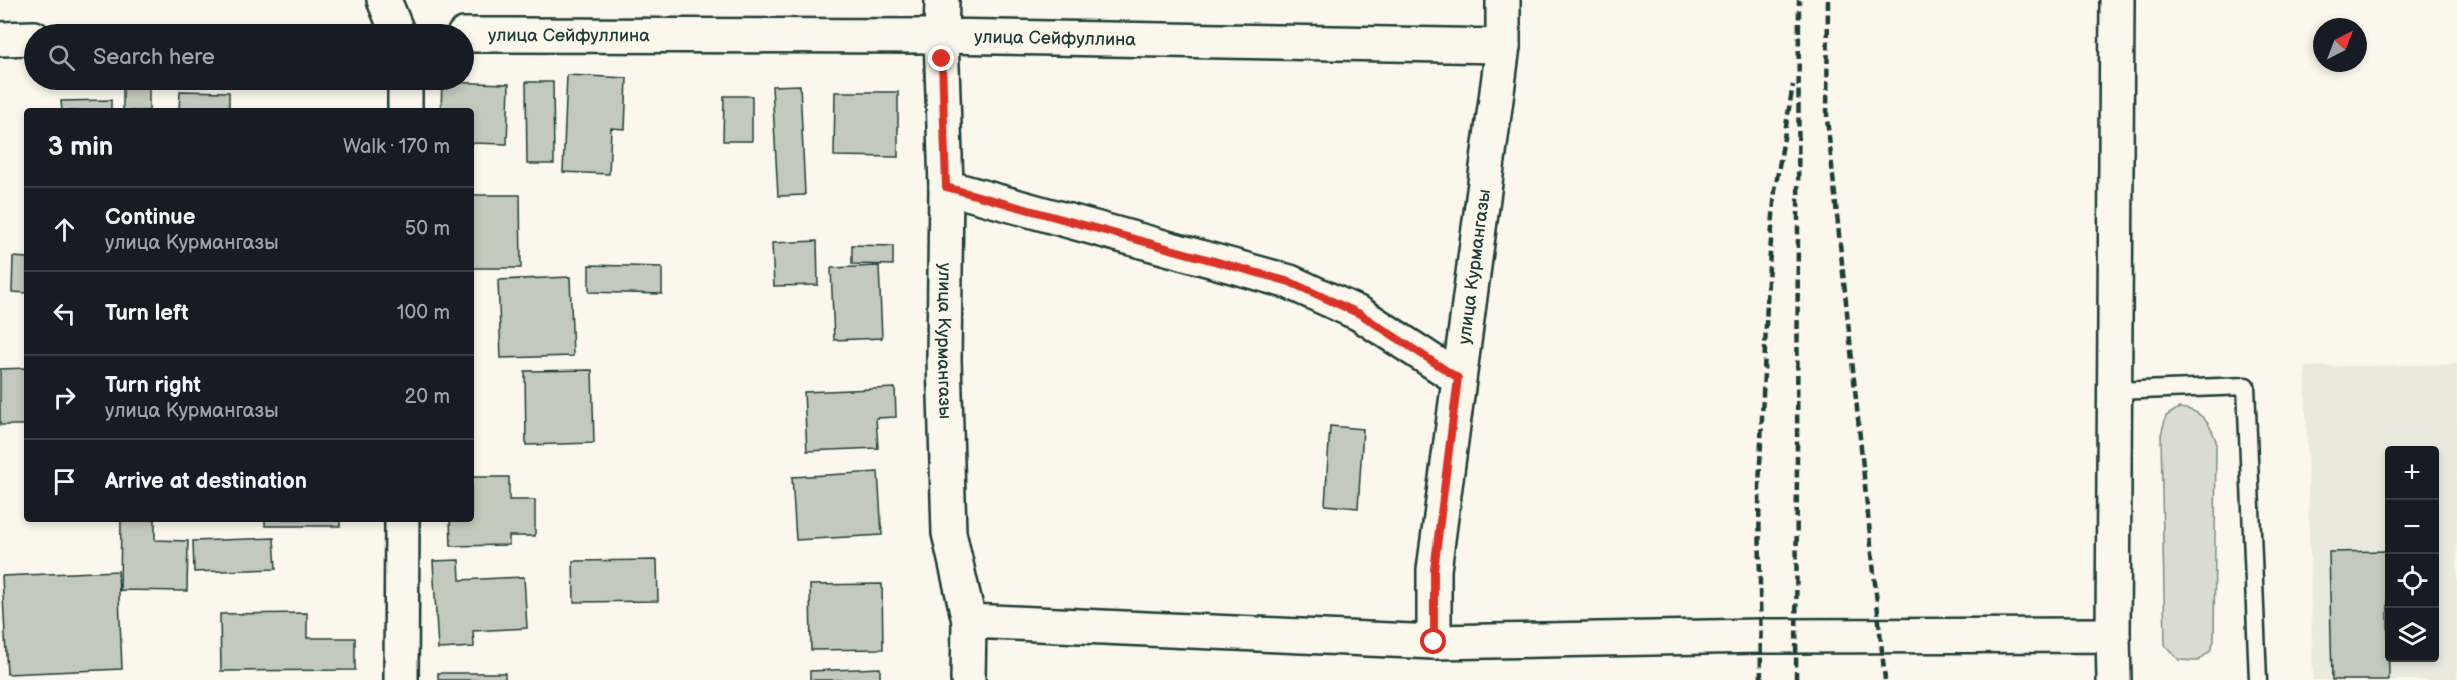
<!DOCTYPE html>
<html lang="en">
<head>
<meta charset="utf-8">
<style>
	:root { --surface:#171b24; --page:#20242c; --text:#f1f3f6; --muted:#9ea1a6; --line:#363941 }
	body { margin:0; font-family:"Balsamiq Sans",sans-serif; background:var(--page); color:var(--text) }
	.controls { position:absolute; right:18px; bottom:18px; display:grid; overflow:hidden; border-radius:6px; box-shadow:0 3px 9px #0003 }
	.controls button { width:54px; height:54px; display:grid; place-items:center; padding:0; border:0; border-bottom:2px solid var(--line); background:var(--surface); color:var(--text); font:30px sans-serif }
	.compass { position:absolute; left:2313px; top:18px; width:54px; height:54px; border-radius:50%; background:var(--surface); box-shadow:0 3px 9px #0003; rotate:42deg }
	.stop { position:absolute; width:18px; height:18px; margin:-14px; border:4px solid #d93025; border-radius:50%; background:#fff }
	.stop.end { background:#d93025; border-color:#fff; box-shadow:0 2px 6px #0008 }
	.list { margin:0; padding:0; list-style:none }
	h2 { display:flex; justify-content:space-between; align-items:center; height:78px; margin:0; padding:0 24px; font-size:26px }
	h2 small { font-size:20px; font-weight:400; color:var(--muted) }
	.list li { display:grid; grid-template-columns:39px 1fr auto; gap:18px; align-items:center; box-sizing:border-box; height:84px; padding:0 24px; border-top:2px solid var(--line) }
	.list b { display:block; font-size:22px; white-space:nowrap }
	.list p { margin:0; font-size:20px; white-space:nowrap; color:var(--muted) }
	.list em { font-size:20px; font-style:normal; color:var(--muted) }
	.icon { flex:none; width:33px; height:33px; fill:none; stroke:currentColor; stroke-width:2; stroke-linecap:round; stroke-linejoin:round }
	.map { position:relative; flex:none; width:2457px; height:680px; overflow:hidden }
	.search { position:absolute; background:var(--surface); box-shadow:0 3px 9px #0003; left:24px; top:24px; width:450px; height:66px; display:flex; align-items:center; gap:15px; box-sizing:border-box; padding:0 21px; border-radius:33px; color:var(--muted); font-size:22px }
	.panel { position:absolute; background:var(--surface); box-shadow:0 3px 9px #0003; left:24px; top:108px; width:450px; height:414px; border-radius:6px }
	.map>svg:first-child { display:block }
	.built { fill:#eae9de; fill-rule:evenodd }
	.green { fill:#dbdcd1; stroke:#7d8c82; stroke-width:1.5 }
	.building { fill:#c4c9be; stroke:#1f3d34; stroke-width:1.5 }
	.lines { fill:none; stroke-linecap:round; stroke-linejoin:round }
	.lane-casing { stroke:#1f3d34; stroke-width:21 }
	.street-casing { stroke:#1f3d34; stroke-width:38 }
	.secondary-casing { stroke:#1f3d34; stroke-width:38 }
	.lane { stroke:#fbf7ec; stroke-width:16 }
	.street { stroke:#fbf7ec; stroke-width:33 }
	.secondary { stroke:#fbf7ec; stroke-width:33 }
	.rail { stroke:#1f3d34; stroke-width:4.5; stroke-dasharray:9 4.5; stroke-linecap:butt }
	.route { stroke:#d93025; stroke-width:8 }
	.labels { text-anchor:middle; stroke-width:4.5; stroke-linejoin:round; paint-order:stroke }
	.street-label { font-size:18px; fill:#1f3d34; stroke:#fbf7ec }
</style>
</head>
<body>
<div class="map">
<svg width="2457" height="680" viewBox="0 0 2457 680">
	<rect width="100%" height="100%" fill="#fbf7ec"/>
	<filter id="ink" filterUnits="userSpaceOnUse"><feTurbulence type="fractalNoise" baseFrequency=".0167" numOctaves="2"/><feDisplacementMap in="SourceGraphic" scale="12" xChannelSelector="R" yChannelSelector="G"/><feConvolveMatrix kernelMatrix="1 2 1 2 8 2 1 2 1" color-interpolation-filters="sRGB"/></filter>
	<g filter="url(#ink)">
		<path class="built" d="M2457 364V680H2313L2305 367ZM2390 450H2434V658H2390Z"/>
		<path class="green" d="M2179 408C2200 409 2210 422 2216 441L2214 641 2210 651 2198 661 2179 660 2165 645 2161 435 2166 416Z"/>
		<path class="building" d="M567 75 627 78 625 129 611 128 609 174 563 172Z
			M442 82 509 84 507 144 471 143V111H441Z
			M526 82H553L554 164H527Z
			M123 85H149V111H123Z
			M800 85 805 195 778 196 772 86Z
			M180 91 229 92V111H179Z
			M835 92H898V157L834 156Z
			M724 96H752V141H723Z
			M111 100V111H62L61 101Z
			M471 195H520L521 268H471Z
			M817 241 818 285 774 286 772 243Z
			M852 245 893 246V265L852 264Z
			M13 257 27 258V293L12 292Z
			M589 265 662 267V294L589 292Z
			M879 266 882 338 834 340 831 268Z
			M570 277 573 356 501 358 498 280Z
			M27 368V425H0V369Z
			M592 370 594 443 526 445 525 371Z
			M895 388 896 417 876 418 878 448 807 451 804 392Z
			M1330 426 1363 429 1358 508 1325 505Z
			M878 472 882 535 796 540 792 477Z
			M471 477H509V500H535V536H509V545L451 546 450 519H471Z
			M121 519H155V540L188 541 187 591 120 590Z
			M265 519H340V526H265Z
			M274 538 276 569 194 572 193 541Z
			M2387 551 2389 680H2332L2329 552Z
			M459 560 460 580 524 577 527 628 473 631 474 647 438 649 433 561Z
			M657 560 658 601 574 602 573 561Z
			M118 571 122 669 7 674 2 576Z
			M882 584 883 649 811 650 810 585Z
			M307 613V638H355V670L221 671 220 614Z
			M880 668V680H810V671Z
			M438 673H505V680H438Z"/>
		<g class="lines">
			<defs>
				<path id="lane" d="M2114 391 2246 386 2258 680"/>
				<g id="street">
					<path d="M384 0 398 34"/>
					<path id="s1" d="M942 0 941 36 1503 46"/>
					<path d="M405 111V80"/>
					<path d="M946 187 1290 282 1360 314 1458 378"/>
					<path d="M2113 635 2117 0"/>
					<path id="s2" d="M1434 642V570L1503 46V0"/>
					<path d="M401 680 402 519"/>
					<path d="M968 680 969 621"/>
				</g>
				<g id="secondary">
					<path id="s3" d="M464 35 941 36 946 187 944 359 949 533 969 621 1434 642 1761 636 2113 635 2114 680"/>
					<path d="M0 39 34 38"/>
				</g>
			</defs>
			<use href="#lane" class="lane-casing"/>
			<use href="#street" class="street-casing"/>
			<use href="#secondary" class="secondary-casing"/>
			<use href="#lane" class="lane"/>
			<use href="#street" class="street"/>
			<use href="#secondary" class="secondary"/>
			<path class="rail" d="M1828 0 1827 118 1885 680
				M1761 680 1759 488 1768 279 1775 190 1793 85
				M1796 680 1799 0"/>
		</g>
	</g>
	<g class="lines" filter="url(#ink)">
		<path class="route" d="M942 59 946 187 1290 282 1360 314 1458 378 1434 570V642"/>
	</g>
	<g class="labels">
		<g class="street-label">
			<text dy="6" stroke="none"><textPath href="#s3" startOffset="105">улица Сейфуллина</textPath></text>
			<text dy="6" stroke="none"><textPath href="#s1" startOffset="150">улица Сейфуллина</textPath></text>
			<text dy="6" stroke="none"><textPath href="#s2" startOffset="378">улица Курмангазы</textPath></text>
			<text dy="6" stroke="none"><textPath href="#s3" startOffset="782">улица Курмангазы</textPath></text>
		</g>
	</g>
</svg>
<div class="controls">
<button>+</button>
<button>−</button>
<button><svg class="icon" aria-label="locate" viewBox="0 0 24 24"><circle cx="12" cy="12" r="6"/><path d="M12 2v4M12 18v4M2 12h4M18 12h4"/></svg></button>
<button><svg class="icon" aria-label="layers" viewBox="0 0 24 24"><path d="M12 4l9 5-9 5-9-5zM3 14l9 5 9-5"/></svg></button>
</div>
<svg class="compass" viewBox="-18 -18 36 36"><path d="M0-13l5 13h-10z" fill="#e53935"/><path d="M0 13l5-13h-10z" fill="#9ea1a6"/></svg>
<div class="stop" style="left:1434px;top:642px"></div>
<div class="stop end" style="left:942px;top:59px"></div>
<div class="search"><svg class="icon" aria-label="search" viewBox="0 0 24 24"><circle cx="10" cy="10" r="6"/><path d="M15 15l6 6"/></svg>Search here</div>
<section class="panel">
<h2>3 min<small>Walk · 170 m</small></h2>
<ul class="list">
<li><svg class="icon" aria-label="ahead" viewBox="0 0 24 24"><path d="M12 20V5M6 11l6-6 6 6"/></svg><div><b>Continue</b><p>улица Курмангазы</p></div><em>50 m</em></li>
<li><svg class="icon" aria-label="left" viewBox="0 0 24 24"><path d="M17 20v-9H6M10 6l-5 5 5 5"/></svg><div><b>Turn left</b></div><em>100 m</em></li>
<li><svg class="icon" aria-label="right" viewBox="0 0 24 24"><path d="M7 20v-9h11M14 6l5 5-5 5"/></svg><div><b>Turn right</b><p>улица Курмангазы</p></div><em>20 m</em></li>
<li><svg class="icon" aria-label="arrive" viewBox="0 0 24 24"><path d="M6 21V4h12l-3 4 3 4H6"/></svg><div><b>Arrive at destination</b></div></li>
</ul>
</section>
</div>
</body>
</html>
